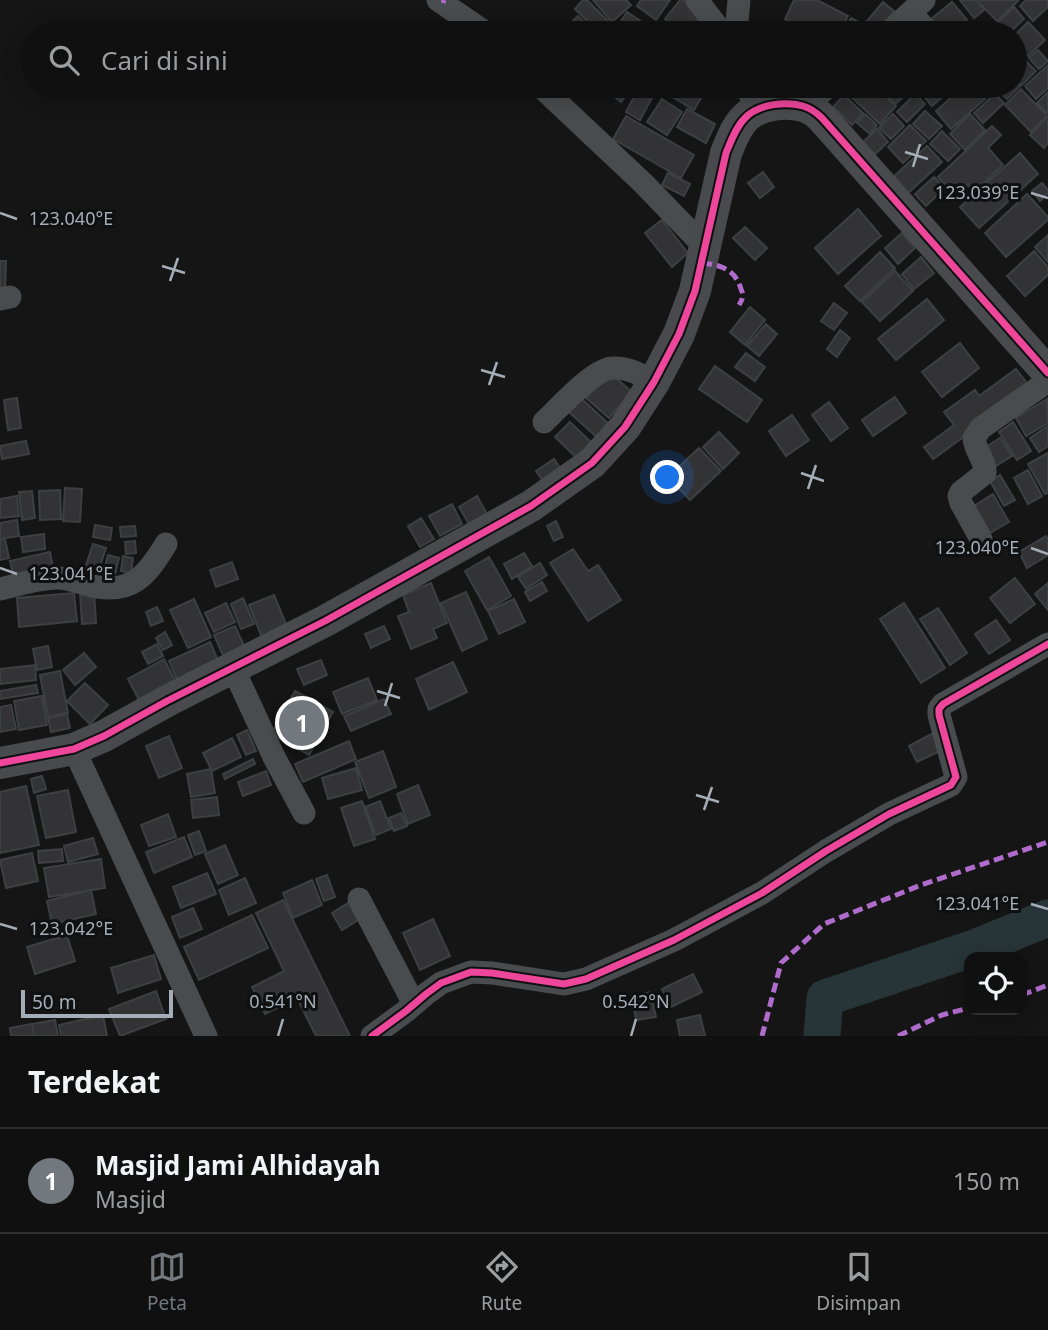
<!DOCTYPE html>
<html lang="id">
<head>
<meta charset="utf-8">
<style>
	:root { --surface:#101010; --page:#191919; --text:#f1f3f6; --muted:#9c9d9f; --line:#303030; --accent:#73787f }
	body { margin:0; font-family:"Noto Sans",sans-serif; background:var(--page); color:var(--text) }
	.controls { position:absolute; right:21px; bottom:21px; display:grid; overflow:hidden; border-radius:14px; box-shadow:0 4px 18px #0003 }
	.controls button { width:63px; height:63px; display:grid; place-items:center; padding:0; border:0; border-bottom:2px solid var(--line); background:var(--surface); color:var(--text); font:35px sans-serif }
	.scale { position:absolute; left:21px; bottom:18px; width:152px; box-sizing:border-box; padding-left:7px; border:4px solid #a5aeb8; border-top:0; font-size:19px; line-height:24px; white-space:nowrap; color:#a5aeb8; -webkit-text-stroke:5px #0f1011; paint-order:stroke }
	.you { position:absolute; left:668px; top:478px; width:24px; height:24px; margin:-18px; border:5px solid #fff; border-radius:50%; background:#1a73e8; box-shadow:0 0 0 10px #1a73e833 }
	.badge { display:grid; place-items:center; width:46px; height:46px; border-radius:50%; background:var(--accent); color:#fff; font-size:23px; font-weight:700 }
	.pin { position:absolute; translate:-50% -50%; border:4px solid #fff; box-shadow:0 2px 7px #0006 }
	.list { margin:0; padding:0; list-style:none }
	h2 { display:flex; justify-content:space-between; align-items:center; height:91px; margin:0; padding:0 28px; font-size:30px }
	h2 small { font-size:23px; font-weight:400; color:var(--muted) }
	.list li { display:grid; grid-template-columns:46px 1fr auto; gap:21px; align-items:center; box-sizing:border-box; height:105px; padding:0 28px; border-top:2px solid var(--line) }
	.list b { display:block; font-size:26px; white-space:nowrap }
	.list p { margin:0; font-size:23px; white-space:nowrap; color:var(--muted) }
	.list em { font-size:23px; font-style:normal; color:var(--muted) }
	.icon { flex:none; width:38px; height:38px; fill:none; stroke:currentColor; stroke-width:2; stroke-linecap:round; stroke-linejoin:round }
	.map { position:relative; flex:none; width:1048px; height:1036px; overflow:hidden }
	.search { position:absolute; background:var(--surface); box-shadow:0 4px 18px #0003; left:21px; right:21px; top:21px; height:77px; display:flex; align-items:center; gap:18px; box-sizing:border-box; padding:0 24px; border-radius:38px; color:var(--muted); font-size:26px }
	.sheet { height:196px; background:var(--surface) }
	nav { display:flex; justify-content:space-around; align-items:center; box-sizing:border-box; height:98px; border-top:2px solid var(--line); background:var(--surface); font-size:19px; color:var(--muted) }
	nav a { display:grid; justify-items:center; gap:4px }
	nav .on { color:var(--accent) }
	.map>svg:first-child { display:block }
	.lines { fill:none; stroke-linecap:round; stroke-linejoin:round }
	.river { stroke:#273438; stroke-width:37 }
	.building { fill:#333335; stroke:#3d4042; stroke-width:2 }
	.street { stroke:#494c4e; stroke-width:23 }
	.secondary { stroke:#484a4d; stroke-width:32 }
	.quiet { stroke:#b06ccc; stroke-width:5; stroke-dasharray:10 5; stroke-linecap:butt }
	.cycleway-casing { stroke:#0f1011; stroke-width:11 }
	.cycleway { stroke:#ed469a; stroke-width:7 }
	.ticks { fill:none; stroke:#a5aeb8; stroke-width:2.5 }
	.ticks-label { font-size:18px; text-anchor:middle; fill:#a5aeb8; stroke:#0f1011; stroke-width:6; stroke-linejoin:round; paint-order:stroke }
</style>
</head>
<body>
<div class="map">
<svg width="1048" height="1036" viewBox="0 0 1048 1036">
	<rect width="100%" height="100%" fill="#151515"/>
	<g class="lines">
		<path class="river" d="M822 1036 825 998 977 947 1048 918"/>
	</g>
	<path class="building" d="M583 0H587L613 26 606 33H599L575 9Z
		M593 0H626L631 5 612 22Z
		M641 0H670L656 20 637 6Z
		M680 0H683L717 27 712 33H683L665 19Z
		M794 0H817L848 16 839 33H813L785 19Z
		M960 0H976L984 10 974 18Z
		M980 0H1016L1018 1 997 21 978 2Z
		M1026 0H1048V7L1033 21 1020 6Z
		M883 2 894 11 878 31 867 21Z
		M952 2 967 20 952 33H941L930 20Z
		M1014 7 1024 19 1009 33H991L989 31Z
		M627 12 648 26 643 33H622L616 29Z
		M578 16 594 33H561Z
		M851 18 866 26 862 33H842Z
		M1028 22 1045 40 1028 56 1015 41V35Z
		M1015 50 1036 71 1021 86 1015 79Z
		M1038 50 1048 61 1039 69 1029 58Z
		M1048 65V88L1036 99 1025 86Z
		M1015 82 1019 87 1007 99 994 86H1015Z
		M605 86H630L632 87 621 102 603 88Z
		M671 86H695L705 91 694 110 666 93Z
		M851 86H874L896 106 880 124 846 92Z
		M879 86H908L911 90 895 104Z
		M929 86H955L932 106 921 93Z
		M964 86H973L985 99 951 129 936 111Z
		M638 89 653 96 640 120 626 112Z
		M1021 89 1047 116 1031 132 1005 105Z
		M1048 92V112L1047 113 1037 103Z
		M915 94 925 104 907 122 897 112Z
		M995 94 1004 103 983 123 974 113Z
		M844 95 863 113 852 125 833 107Z
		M662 99 682 112 667 135 647 122Z
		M687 109 715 124 706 143 677 127Z
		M925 111 942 126 929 139 913 124Z
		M865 114 877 125 870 134 857 123Z
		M893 114 904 126 891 139 879 128Z
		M970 114 985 130 965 150 950 134Z
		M626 116 694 155 681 178 613 139Z
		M1048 116V143L1044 148 1030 135Z
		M910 125 926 141 903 163 888 147Z
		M992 126 1001 135 988 148 1003 165 974 192 968 185 956 196 938 177Z
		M877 129 888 142 873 156 862 143Z
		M942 131 960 149 948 161 930 144Z
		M927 146 942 162 907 194 892 178Z
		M1020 153 1038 174 979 228 960 207Z
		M763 172 774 187 760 198 748 183Z
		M668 173 690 184 684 196 662 185Z
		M934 177 945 188 926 206 915 194Z
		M1042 183 1048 190V193L1040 201 1032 191Z
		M1027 194 1048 217V220L1006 257 985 233Z
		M858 209 881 236 838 274 815 248Z
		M662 220 688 253 672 267 645 233Z
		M745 227 767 248 755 260 733 238Z
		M902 233 915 248 898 264 885 248Z
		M1048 235V262L1035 247Z
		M1034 251 1048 267V275L1025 296 1007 276Z
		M880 252 895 268 860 301 845 286Z
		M921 257 934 273 914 289 902 274Z
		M0 261H6L5 293H0Z
		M895 271 913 291 880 321 862 302Z
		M927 299 944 320 896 360 878 339Z
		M834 303 847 313 834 330 821 321Z
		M750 307 765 320 745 345 730 332Z
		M766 324 777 334 759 356 747 346Z
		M840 330 850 338 837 357 827 349Z
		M960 343 979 368 942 397 922 372Z
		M746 353 765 367 755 381 735 367Z
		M715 366 762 400 747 422 699 389Z
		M1016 369 1031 388 933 459 924 447 954 425 944 412 975 390 979 396Z
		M609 372 632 392 609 418 586 398Z
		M895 397 906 413 873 436 862 420Z
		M17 398 21 428 8 430 4 400Z
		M582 399 613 428 601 441 569 412Z
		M1047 399 1048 423 1026 436 1016 418Z
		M829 402 848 428 831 441 812 415Z
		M792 415 809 440 786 456 769 431Z
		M570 422 593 444 579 460 555 437Z
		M1013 422 1031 451 1017 460 999 432Z
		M1048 426V446L1039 452 1030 438Z
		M719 432 739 453 723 469 703 447Z
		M1000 438 1012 456 996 466 984 448Z
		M26 441 29 454 2 459 0 446Z
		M699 448 721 471 690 500 668 477Z
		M1048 453V493L1045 494 1028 464Z
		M554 459 565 475 548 488 536 471Z
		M1028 470 1042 496 1028 504 1014 478Z
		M1000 475 1015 500 1004 506 990 481Z
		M65 488 82 489 80 522 63 521Z
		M60 490 61 519 40 520 39 491Z
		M32 491 35 518 22 520 19 492Z
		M993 494 1009 522 990 533 974 506Z
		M17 496 19 516 0 518V499Z
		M477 496 487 514 469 524 459 507Z
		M452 504 462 524 440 536 429 516Z
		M421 518 434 539 420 547 408 526Z
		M17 520 19 536 0 539V523Z
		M556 521 563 537 554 541 547 526Z
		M95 525 112 528 110 540 93 537Z
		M135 526 136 536 121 537 120 527Z
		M44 534 45 549 23 552 21 537Z
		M1046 536 1048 539V555L1027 568 1019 552Z
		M5 539 9 558 0 560V540Z
		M135 541 136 553 126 554 125 542Z
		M93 544 106 548 98 572 85 568Z
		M573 549 588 571 598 565 621 600 588 621 550 563Z
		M50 552 54 573 15 582 10 561Z
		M524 553 532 566 512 579 504 564Z
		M108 555 119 558 115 574 104 571Z
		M123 556 133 558 131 573 121 571Z
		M489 557 511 596 487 610 465 571Z
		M232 562 238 579 216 587 210 570Z
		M540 563 547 575 526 589 518 577Z
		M1015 578 1035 604 1010 623 990 598Z
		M542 582 547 591 530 601 525 592Z
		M431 583 447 623 433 629 437 638 411 649 398 616 409 612 403 595Z
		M1048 583V610L1035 594Z
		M94 591 96 623 82 624 80 592Z
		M466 592 487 639 462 651 441 603Z
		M74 593 77 621 19 627 17 598Z
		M274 595 288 629 263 640 249 605Z
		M243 598 254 624 241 629 231 604Z
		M194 599 211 637 188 648 170 610Z
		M514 599 525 622 499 634 488 611Z
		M226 603 235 622 214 632 205 613Z
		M904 603 945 668 921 683 880 619Z
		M157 607 163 621 151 626 146 612Z
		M938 608 967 653 950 665 920 619Z
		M996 620 1010 640 989 654 975 634Z
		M235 626 247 652 226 662 214 635Z
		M384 626 390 639 371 648 365 634Z
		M165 632 172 645 163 650 156 638Z
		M210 642 220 665 179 684 169 661Z
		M157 644 163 656 148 664 142 652Z
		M48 646 52 667 37 670 33 649Z
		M84 653 96 667 75 685 63 670Z
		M164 659 178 686 142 706 128 679Z
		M321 660 327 675 304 685 297 669Z
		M453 662 467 692 429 710 416 679Z
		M35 665 36 680 0 684V669Z
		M60 671 68 713 48 717 40 675Z
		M368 678 377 700 342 714 333 692Z
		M85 683 108 705 90 724 67 701Z
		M36 685 38 693 0 699V691Z
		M295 691 333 712 309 755 271 734Z
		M42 696 47 725 19 730 14 701Z
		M384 699 391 714 351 731 344 716Z
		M11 705 16 729 0 732V707Z
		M67 714 70 728 51 732 48 718Z
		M247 730 256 751 246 755 237 735Z
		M933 733 942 750 917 762 909 746Z
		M169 736 182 768 159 778 146 746Z
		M232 738 241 757 212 771 203 753Z
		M349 741 356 759 303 782 295 764Z
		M383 751 396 787 369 798 355 762Z
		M253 759 255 764 225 779 223 774Z
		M356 768 362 790 328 799 322 778Z
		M211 769 215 793 191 797 187 774Z
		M266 771 271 785 243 796 238 782Z
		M42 776 46 789 34 793 31 779Z
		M418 785 430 815 408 824 397 794Z
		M26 786 39 845 0 853V792Z
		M68 790 76 832 46 838 37 796Z
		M217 797 219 815 193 818 191 800Z
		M362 801 375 839 354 846 341 808Z
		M380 801 391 829 376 835 365 807Z
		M401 813 407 826 394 831 389 818Z
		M168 814 176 837 149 846 141 825Z
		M199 831 206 851 195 855 188 835Z
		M184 837 192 857 154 873 146 852Z
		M93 838 98 854 68 862 64 846Z
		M225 845 238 875 218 884 205 854Z
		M62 849 63 861 39 863 38 851Z
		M32 853 38 881 6 888 0 860Z
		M101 859 105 888 49 897 44 868Z
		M207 873 216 894 181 908 173 887Z
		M327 875 335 897 324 901 316 879Z
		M245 878 256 903 229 915 219 890Z
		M312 880 322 905 293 918 283 893Z
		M91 890 96 914 52 924 47 901Z
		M283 900 350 1036H316L297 998 265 1014 252 987 284 971 256 913Z
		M353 900 363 917 342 930 332 913Z
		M193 908 202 929 180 938 172 917Z
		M252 915 268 948 199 980 184 947Z
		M433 919 450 956 420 970 403 933Z
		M67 935 75 961 35 974 27 947Z
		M154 955 161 979 118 993 111 968Z
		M693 974 702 992 671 1007 662 989Z
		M156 991 166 1019 120 1036 109 1009Z
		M651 992 656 1017 636 1020 632 996Z
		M103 1015 107 1036H61L59 1025Z
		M700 1015 705 1036H680L677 1020Z
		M55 1020 58 1036H34L32 1024Z
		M32 1024 34 1036H11L10 1028Z"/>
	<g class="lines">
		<path class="street" d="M438 0 486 33
			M697 0 722 33
			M910 13 930 33
			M736 33 739 0
			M888 33 924 0
			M540 86 643 183 705 247
			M746 86 757 109
			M805 106 829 86
			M0 299 10 297
			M544 422C559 408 594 368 613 368 628 367 641 375 654 382
			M981 539 961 503 959 496 961 492 985 473C986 461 975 451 974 438L981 428 1048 381
			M0 589C19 585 40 577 60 578 71 579 81 583 92 586 132 595 147 575 166 544
			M233 668 274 757 304 813
			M74 749 206 1036
			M359 899 414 1004
			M372 1036 406 1011 426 994 441 983 471 972 492 973 564 984 586 979 674 940 762 893 826 851 889 814 951 785 956 777 939 715V709L943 704 1048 644"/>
		<path class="secondary" d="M0 763 74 749 104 736 167 701 325 621 531 506 592 463 625 427 654 382 679 334 695 291 726 153C731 141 736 127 745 118 758 104 786 101 803 106 810 108 817 113 822 118L1048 373"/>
		<path class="quiet" d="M443 3 444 0
			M702 263C721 265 735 269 741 289 744 296 743 298 739 305
			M1022 995 1048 985
			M762 1036 781 963 824 924 921 885 1048 842
			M898 1036 942 1015 969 1008"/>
		<defs>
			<path id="cycleway" d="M0 763 74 749 104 736 167 701 325 621 531 506 592 463 625 427 654 382 679 334 695 291 726 153C731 141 736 127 745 118 758 104 786 101 803 106 810 108 817 113 822 118L1048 373
				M372 1036 406 1011 426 994 441 983 471 972 492 973 564 984 586 979 674 940 762 893 826 851 889 814 951 785 956 777 939 715V709L943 704 1048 644"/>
		</defs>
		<use href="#cycleway" class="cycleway-casing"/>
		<use href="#cycleway" class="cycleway"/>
	</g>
	<path class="ticks" d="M905 152 928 159M913 167 920 144M1031 193 1048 198M0 213 17 219M162 266 185 273M170 281 178 258M481 370 505 377M489 385 497 362M801 473 824 481M808 489 816 465M1031 548 1048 554M0 568 17 574M377 691 400 698M385 706 392 683M696 795 719 802M704 810 712 787M1031 904 1048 909M0 924 17 929M278 1036 283 1019M631 1036 636 1019"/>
	<g class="ticks-label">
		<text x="977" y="199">123.039°E</text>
		<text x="71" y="225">123.040°E</text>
		<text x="977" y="554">123.040°E</text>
		<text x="71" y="580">123.041°E</text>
		<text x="977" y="910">123.041°E</text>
		<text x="71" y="935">123.042°E</text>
		<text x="283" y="1008">0.541°N</text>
		<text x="636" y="1008">0.542°N</text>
	</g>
</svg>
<div class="controls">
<button><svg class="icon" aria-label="locate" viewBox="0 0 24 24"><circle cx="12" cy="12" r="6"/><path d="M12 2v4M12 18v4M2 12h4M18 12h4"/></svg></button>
</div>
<div class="scale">50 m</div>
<div class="you"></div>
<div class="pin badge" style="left:302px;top:723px">1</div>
<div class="search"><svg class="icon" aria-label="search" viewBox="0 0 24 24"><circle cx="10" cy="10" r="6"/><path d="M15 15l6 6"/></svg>Cari di sini</div>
</div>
<section class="sheet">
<h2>Terdekat<small></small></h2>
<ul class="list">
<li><span class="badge">1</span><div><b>Masjid Jami Alhidayah</b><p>Masjid</p></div><em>150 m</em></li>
</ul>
</section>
<nav>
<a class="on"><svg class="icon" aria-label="map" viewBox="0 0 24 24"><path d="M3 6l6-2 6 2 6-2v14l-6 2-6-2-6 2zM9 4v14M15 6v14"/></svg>Peta</a>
<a><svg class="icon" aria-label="directions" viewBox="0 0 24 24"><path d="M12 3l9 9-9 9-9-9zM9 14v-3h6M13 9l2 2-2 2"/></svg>Rute</a>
<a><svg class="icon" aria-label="saved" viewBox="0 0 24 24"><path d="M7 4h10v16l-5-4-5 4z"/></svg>Disimpan</a>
</nav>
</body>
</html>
